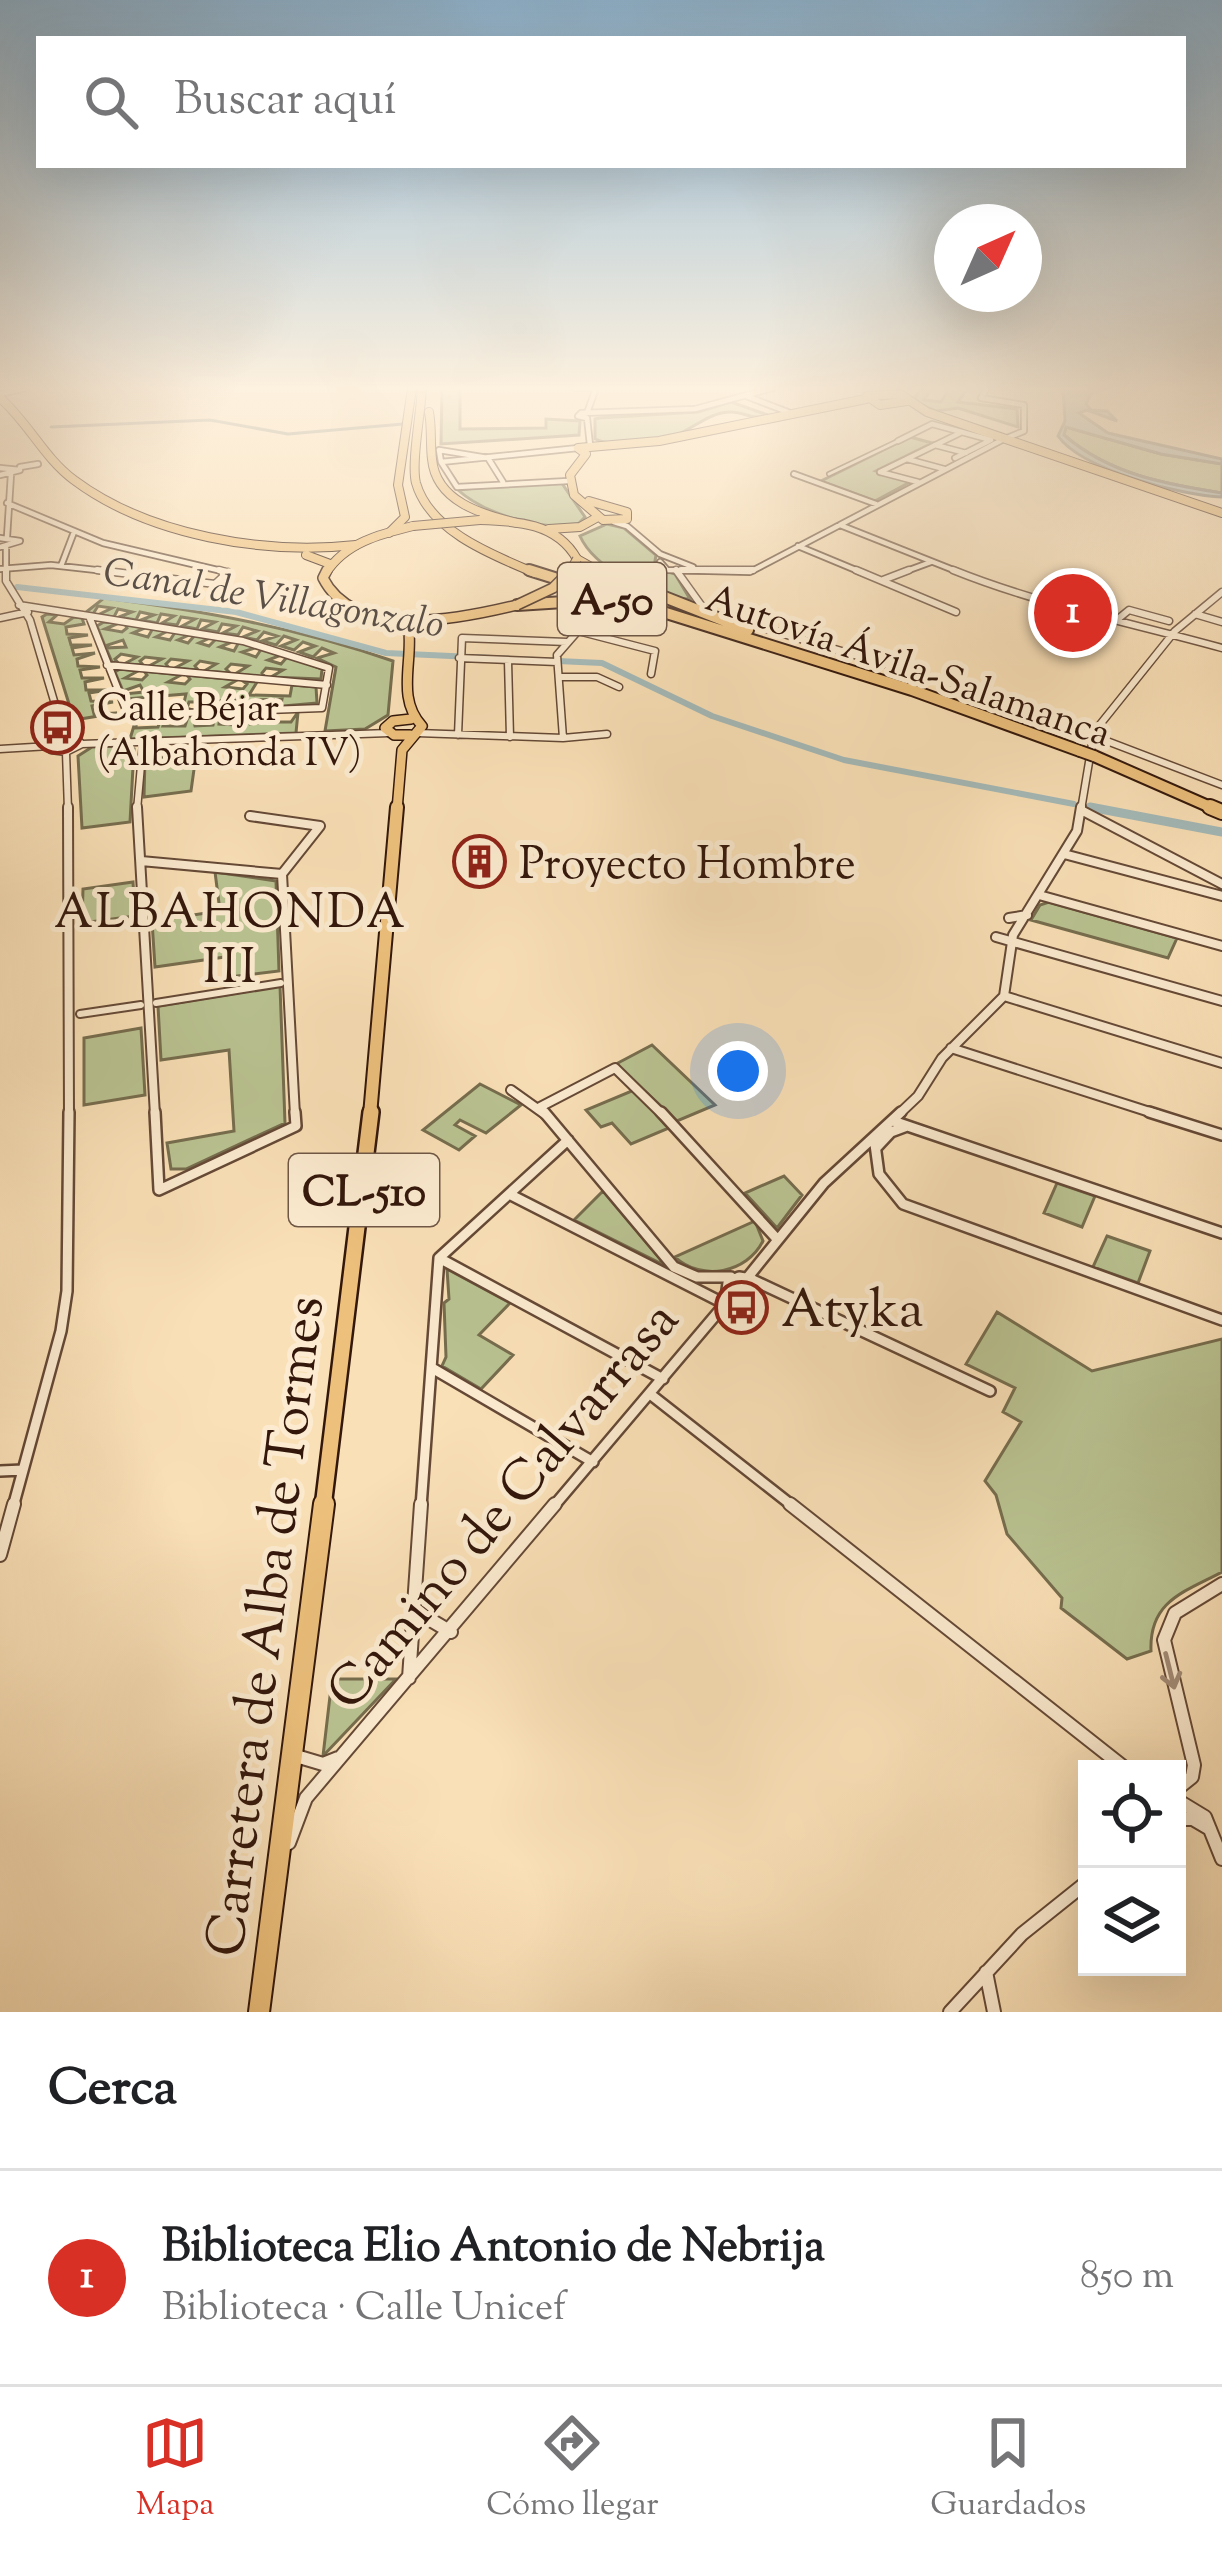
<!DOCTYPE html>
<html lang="es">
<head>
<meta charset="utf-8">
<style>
	:root { --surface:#fff; --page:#f6f6f6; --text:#202124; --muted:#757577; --line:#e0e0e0; --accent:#d93025 }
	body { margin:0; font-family:"Sorts Mill Goudy",serif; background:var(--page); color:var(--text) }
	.controls { position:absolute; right:36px; bottom:36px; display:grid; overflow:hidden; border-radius:0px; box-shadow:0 12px 48px #0002 }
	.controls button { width:108px; height:108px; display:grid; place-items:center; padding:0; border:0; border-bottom:3px solid var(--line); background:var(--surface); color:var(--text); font:60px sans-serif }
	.compass { position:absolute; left:934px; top:204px; width:108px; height:108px; border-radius:50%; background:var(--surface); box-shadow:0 12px 48px #0002; rotate:45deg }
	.you { position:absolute; left:738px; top:1071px; width:42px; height:42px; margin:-30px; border:9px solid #fff; border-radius:50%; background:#1a73e8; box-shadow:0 0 0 18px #1a73e833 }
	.badge { display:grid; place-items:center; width:78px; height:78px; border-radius:50%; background:var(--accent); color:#fff; font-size:39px; font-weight:700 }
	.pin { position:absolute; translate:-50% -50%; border:6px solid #fff; box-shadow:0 3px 12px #0006 }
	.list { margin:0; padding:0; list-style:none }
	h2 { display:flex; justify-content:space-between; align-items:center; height:156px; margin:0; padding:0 48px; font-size:51px }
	h2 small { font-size:39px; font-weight:400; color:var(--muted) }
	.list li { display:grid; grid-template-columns:78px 1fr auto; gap:36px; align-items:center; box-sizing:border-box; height:216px; padding:0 48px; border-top:3px solid var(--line) }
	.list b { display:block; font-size:45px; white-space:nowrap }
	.list p { margin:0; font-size:39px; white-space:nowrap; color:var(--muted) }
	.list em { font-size:39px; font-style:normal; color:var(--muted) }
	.icon { flex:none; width:66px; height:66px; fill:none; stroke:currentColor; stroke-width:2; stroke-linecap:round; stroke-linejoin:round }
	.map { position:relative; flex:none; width:1222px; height:2012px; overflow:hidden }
	.search { position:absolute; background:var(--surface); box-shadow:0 12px 48px #0002; left:36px; right:36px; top:36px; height:132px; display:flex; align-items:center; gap:30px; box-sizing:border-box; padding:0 42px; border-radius:0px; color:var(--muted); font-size:45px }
	.sheet { height:372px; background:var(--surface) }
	nav { display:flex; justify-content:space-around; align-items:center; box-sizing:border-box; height:168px; border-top:3px solid var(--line); background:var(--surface); font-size:33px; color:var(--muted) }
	nav a { display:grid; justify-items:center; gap:6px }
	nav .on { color:var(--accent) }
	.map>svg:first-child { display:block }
	.green { fill:#bac392; stroke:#766d4e; stroke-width:3 }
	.water { fill:#a4bab9; stroke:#777973; stroke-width:3 }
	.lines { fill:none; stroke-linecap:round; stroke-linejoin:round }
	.stream { stroke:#777973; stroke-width:3 }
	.canal-far1 { stroke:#a4bab9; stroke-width:6 }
	.canal { stroke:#a4bab9; stroke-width:9 }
	.pedestrian-far1-casing { stroke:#654936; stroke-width:6 }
	.pedestrian-casing { stroke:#654936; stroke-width:10 }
	.minor-far4-casing { stroke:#654936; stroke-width:8 }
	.minor-far3-casing { stroke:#654936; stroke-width:9 }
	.minor-far2-casing { stroke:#654936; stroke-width:12 }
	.minor-far1-casing { stroke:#654936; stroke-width:14 }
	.minor-casing { stroke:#654936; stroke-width:16 }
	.primary-far4-casing { stroke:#33170b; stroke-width:10 }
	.primary-far3-casing { stroke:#33170b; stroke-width:12 }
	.primary-far2-casing { stroke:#33170b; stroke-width:16 }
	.primary-far1-casing { stroke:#33170b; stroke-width:20 }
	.primary-casing { stroke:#33170b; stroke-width:24 }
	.trunk-casing { stroke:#33170b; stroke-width:10 }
	.motorway-far2-casing { stroke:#33170b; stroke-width:10 }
	.motorway-far1-casing { stroke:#33170b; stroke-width:14 }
	.motorway-casing { stroke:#33170b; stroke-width:18 }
	.pedestrian-far1 { stroke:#fcebd0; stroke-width:3 }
	.pedestrian { stroke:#fcebd0; stroke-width:6 }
	.minor-far4 { stroke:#fcebd0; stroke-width:4.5 }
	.minor-far3 { stroke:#fcebd0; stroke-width:6 }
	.minor-far2 { stroke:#fcebd0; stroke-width:8 }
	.minor-far1 { stroke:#fcebd0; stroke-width:9 }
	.minor { stroke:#fcebd0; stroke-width:12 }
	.primary-far4 { stroke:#edc07c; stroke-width:8 }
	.primary-far3 { stroke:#edc07c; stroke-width:9 }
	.primary-far2 { stroke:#edc07c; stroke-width:12 }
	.primary-far1 { stroke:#edc07c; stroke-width:15 }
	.primary { stroke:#edc07c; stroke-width:20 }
	.trunk { stroke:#edc07c; stroke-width:8 }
	.motorway-far2 { stroke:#edc07c; stroke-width:8 }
	.motorway-far1 { stroke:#edc07c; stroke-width:10 }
	.motorway { stroke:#edc07c; stroke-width:14 }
	.primary-bridge-far1-casing { stroke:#33170b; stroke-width:10; stroke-linecap:butt }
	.primary-bridge-casing { stroke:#33170b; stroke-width:12; stroke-linecap:butt }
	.motorway-bridge-casing { stroke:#33170b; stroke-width:14; stroke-linecap:butt }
	.primary-bridge-far1 { stroke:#edc07c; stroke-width:8 }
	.primary-bridge { stroke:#edc07c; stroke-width:9 }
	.motorway-bridge { stroke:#edc07c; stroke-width:10 }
	.oneway { stroke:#a28c77 }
	.labels { text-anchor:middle; stroke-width:10; stroke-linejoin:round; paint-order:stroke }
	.far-water-label { font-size:39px; font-style:italic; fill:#5b5048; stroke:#fcebd0 }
	.far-street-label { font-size:39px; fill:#33170b; stroke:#fcebd0 }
	.far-poi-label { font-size:39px; fill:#33170b; stroke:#fcebd0; text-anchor:start }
	.shield { fill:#fcebd0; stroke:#6f5746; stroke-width:3 }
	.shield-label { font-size:42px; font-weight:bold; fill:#33170b }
	.poi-label { font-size:45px; fill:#33170b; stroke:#fcebd0; text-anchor:start }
	.neighbourhood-label { font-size:48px; letter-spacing:3px; fill:#33170b; stroke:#fcebd0 }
	.near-poi-label { font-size:54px; fill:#33170b; stroke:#fcebd0; text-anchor:start }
	.near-street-label { font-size:54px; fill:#33170b; stroke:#fcebd0 }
</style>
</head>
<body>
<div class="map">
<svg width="1222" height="2012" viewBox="0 0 1222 2012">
	<rect width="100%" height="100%" fill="#fae0b7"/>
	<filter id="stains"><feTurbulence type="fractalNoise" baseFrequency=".00167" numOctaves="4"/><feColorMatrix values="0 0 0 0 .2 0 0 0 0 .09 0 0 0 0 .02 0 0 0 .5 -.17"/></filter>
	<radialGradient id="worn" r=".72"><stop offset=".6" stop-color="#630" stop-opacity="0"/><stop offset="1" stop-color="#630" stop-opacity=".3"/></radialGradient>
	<path class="green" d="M442 388H460V429L546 428V419L580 421 579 435 441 444Z
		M932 388 924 400 941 402 950 388H968L958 402 1017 409 1018 427 958 408 936 411 917 403 915 397 921 389Z
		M731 402 768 415C752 421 746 412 731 412 711 412 696 426 679 434 660 444 613 447 595 439V419L599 418 698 412Z
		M1066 427 1161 454 1222 464V493C1164 484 1109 474 1064 435Z
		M910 437 932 443 876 471 910 482 875 501 821 481Z
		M555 480 561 482 585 517 578 524C543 532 485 514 458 490Z
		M607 524 624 528 656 555 654 567 675 574 690 599C655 599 594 568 580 536Z
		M104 598C205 611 297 628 393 661L388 715 365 729 325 731 336 667 317 658 334 653 322 648 313 657 299 652 315 646 303 642 294 650 281 646 296 640 284 636 276 645 262 641 277 636 264 632 257 640 243 637 257 631 243 627 238 635 223 633 236 626 222 624 218 632 202 629 215 622 201 620 197 629 182 626 195 619 181 617 177 625 162 623 174 616 161 614 157 623 141 620 154 615 140 612 136 620 119 617 132 612 118 609 114 617 98 615 112 608 98 606 93 614 85 613Z
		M47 614 57 615 49 622 64 624 74 617 82 618 84 624 66 627 67 634 88 635 69 638 71 645H92L72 648 74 655 95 653 77 659 78 666 100 667 80 670 82 678H104L85 682 86 690H108L89 693 91 701 113 702 92 706 94 714 117 713 74 720 42 617Z
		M104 622 119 623 105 629 122 632 127 628 125 624 147 627 133 633 148 637 153 628 170 630 156 637 170 640 176 631 191 634 178 640 188 643 196 634 212 637 199 643 209 646 217 638 234 641 220 647 234 651 239 642 258 647 242 652 256 657 262 648 284 654 268 660 281 664 288 656 322 669 321 679 271 677 283 670 266 668 262 673 265 677 235 674 248 666 231 664 226 669 230 673 204 671 216 664 200 661 195 666 198 670 175 668 188 661 171 659 166 664 169 668 149 666 162 659 145 657 140 661 143 665 124 664 137 657 121 654 115 659 118 663 112 662 106 648 126 647 123 640 105 646 97 626Z
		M120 669 138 671 125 678 142 680 147 675 144 671 181 675 168 682 185 684 190 679 187 675 237 680 225 687 243 689 247 684 243 681 257 682 249 695 290 696 292 685 316 687 317 703 272 707 281 704 282 699 254 700 253 706 261 708 235 709 245 700 219 701 217 707 224 709 200 710 211 702H189L187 708 194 711H182L186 694 126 699 124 694 144 692 140 685 123 691 115 672Z
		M298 712 296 733 130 739 136 719V728L158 727 161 718H166L163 726H185L188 717H193L195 726 213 725 215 716H220L219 724 237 725 245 714 250 724 267 722 271 713 273 722H291Z
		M123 746 134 749 130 822 82 828 78 756 92 747Z
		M196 755 191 791 144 797 145 758Z
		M215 872 276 881 279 971 229 977 225 957 155 967 152 921 220 911Z
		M133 882 135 916 82 923 83 889Z
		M1049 902 1052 903 1177 938 1168 958 1031 920 1040 905Z
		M280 986 285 1123 186 1169H171L167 1143 234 1131 229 1050 161 1060 158 1006Z
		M141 1028 145 1095 84 1105V1038Z
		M652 1045 715 1105 677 1121 616 1064Z
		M480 1084 521 1105 486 1133 460 1120 455 1125 475 1136 459 1150 423 1130Z
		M634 1090 669 1128 631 1144 612 1123 601 1127 586 1110Z
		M408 1156 435 1172 402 1199 400 1224H386L391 1180Z
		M784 1176 802 1195 777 1228 745 1193Z
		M1057 1183 1095 1196 1082 1227 1044 1213Z
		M603 1191 661 1260 662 1264 574 1220Z
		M755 1221 763 1241C747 1273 702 1282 675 1257Z
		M1107 1236 1150 1251 1138 1283 1093 1267Z
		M447 1269 510 1303 479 1335 513 1355 481 1389 442 1366 446 1357 444 1303 449 1299Z
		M997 1312 1092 1371 1222 1339V1572C1184 1592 1149 1601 1151 1651L1127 1659 1061 1608 1062 1598 1007 1534 996 1495 985 1481 1021 1422 1003 1412 1015 1388 966 1364Z
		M332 1679H396L323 1756Z"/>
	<path class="water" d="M1063 388H1094L1086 404 1091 410 1107 411 1117 421 1087 410 1079 413 1108 433 1222 459V464L1161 454 1066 427 1064 435C1109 474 1164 484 1222 493V497C1183 496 1082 470 1058 436L1065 421Z"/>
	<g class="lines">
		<path class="stream" d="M51 427 210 420 288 434 403 424"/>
		<path class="canal-far1" d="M17 587 236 612 386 653 602 663 712 716 844 760 1074 804
			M1090 807 1105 810"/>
		<path class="canal" d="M1090 807 1222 832"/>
		<defs>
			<path id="pedestrian-far1" d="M829 474 898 441"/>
			<path id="pedestrian" d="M156 1003 281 983
				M80 1014 141 1005"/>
			<path id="minor-far4" d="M575 388H589
				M987 388 981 398 1024 405V431L1007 438
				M0 394 26 388
				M746 396 793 414
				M587 413 596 388
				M898 441 932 424 991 440
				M590 445 587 418 578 416 581 413 695 409 773 388
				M935 445 966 453
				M955 458 989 441
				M907 459 944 469
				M441 462 439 450 488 458 503 482
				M20 467 38 464
				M0 468 20 470 0 475
				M880 472 960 433
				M880 472 918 482
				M794 474 876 504
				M568 481 457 487 441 462 578 448
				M7 503 103 543 226 572
				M614 522 627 526 660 554 693 567
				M840 525 961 573
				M7 537 11 474
				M0 538 20 541 0 547
				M798 546 863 573
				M6 547V573
				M660 562 667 570 750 572 1002 440
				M61 566 74 532
				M0 569 51 565 123 573
				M901 573 931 562"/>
			<path id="minor-far3" d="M6 570V581L30 620 65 738
				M97 570 215 584 228 572
				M219 570 226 572
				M676 570 704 609
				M681 570H753
				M856 570 956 612
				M953 570C1040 605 1132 623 1222 648
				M883 580 909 570
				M19 605 89 616
				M1195 614 1222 622
				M89 616 243 641 329 668 322 708 128 715Z
				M0 618 28 612
				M730 618 976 691 1222 785
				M1118 619 1129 610 1169 621
				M459 658 557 662
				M508 661 510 737
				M107 665 327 685
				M559 677H597L619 687
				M417 733 563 738 607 734
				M458 735 462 638 567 642
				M65 738H76L82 744 66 752 51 750 53 743Z
				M563 738 557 655 578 631 655 651 651 674
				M82 744 389 733
				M0 749 50 746
				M66 752 68 810
				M137 810 143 743
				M1081 810 1094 732 1175 631 1222 592"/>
			<path id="minor-far2" d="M68 807 69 1115
				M137 807 155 1115
				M1081 810 1222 884
				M250 816 320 826 282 874
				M1064 854 1222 896
				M141 861 282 874
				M282 874 295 1115
				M1039 895 1222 946
				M1009 918 1027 915
				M996 937 1222 1001
				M1004 996 1222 1063
				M951 1048 1159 1115
				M511 1090 546 1115
				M540 1107 615 1068 663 1115
				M898 1115 918 1096 942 1058 1004 996 1013 935 1077 831 1081 807"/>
			<path id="minor-far1" d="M155 1112 159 1190 296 1126 295 1112
				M544 1112 674 1267 697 1277H731
				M661 1112 777 1239
				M1149 1112 1222 1135
				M893 1121 1222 1233
				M874 1137 879 1174 903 1204 1222 1320
				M876 1148 891 1132 907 1126
				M509 1194 725 1304
				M439 1258 663 1379
				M739 1277 752 1279 745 1296 725 1304 728 1283Z
				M748 1277 824 1183 901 1112
				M753 1280 990 1391
				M432 1368 593 1462
				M650 1394 794 1507
				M0 1471 23 1470
				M13 1507 61 1331 67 1291 69 1112
				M421 1507 439 1258 568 1140
				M553 1507 725 1304"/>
			<path id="minor" d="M790 1504 1126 1769
				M0 1555 14 1504
				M412 1609 451 1632
				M409 1678 421 1504
				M296 1756 323 1764 338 1758
				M1177 1789 1192 1777 1194 1765 1164 1640 1175 1613 1222 1584
				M1177 1800 1205 1817 1222 1859
				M1177 1819H1193L1210 1829
				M289 1843 306 1798 555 1504
				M986 1972 994 2012
				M950 2012 1022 1934 1087 1882"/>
			<path id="primary-far4" d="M586 454 578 448 659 441 866 399
				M586 454 570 475 574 495 603 520 627 519
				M589 501 627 512V519
				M480 520C517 521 557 523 577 559
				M549 529 580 527 598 517
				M326 573C345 543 380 534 413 526"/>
			<path id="primary-far3" d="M327 570 323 578C355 641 460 619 517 605
				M379 615 409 632C412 665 397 699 422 726L402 750 397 810
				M410 735H394L385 728 393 721 411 719"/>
			<path id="primary-far2" d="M370 1115 397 807"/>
			<path id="primary-far1" d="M323 1507 371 1112"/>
			<path id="primary" d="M259 2012 324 1504"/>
			<path id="trunk" d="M867 396 900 394 927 412 1222 513
				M867 396 880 405 907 401
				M0 398C28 422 44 458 74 480 149 536 265 555 356 545
				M306 555 330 564"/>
			<path id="motorway-far2" d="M422 388C421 412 411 463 416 483 430 532 495 556 535 573
				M429 412C432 428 430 443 432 459 436 502 482 514 517 523
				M389 533 405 517 398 485 412 388
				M577 559 602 573"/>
			<path id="motorway-far1" d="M529 570 912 690 1080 751
				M596 570 748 630
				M517 605 564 602 642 616
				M1094 756 1217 810"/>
			<path id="motorway" d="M1210 807 1222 812"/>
		</defs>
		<use href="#pedestrian-far1" class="pedestrian-far1-casing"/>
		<use href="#pedestrian" class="pedestrian-casing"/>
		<use href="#minor-far4" class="minor-far4-casing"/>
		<use href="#minor-far3" class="minor-far3-casing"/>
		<use href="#minor-far2" class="minor-far2-casing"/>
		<use href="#minor-far1" class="minor-far1-casing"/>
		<use href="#minor" class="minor-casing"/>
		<use href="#primary-far4" class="primary-far4-casing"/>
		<use href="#primary-far3" class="primary-far3-casing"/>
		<use href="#primary-far2" class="primary-far2-casing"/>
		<use href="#primary-far1" class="primary-far1-casing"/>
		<use href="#primary" class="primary-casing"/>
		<use href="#trunk" class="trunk-casing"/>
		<use href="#motorway-far2" class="motorway-far2-casing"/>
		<use href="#motorway-far1" class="motorway-far1-casing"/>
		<use href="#motorway" class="motorway-casing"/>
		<use href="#pedestrian-far1" class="pedestrian-far1"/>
		<use href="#pedestrian" class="pedestrian"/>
		<use href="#minor-far4" class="minor-far4"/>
		<use href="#minor-far3" class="minor-far3"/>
		<use href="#minor-far2" class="minor-far2"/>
		<use href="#minor-far1" class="minor-far1"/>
		<use href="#minor" class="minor"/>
		<use href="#primary-far4" class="primary-far4"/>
		<use href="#primary-far3" class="primary-far3"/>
		<use href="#primary-far2" class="primary-far2"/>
		<use href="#primary-far1" class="primary-far1"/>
		<use href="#primary" class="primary"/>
		<use href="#trunk" class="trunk"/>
		<use href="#motorway-far2" class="motorway-far2"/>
		<use href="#motorway-far1" class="motorway-far1"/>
		<use href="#motorway" class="motorway"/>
		<defs>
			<path id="primary-bridge-far1" d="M413 526 480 520
				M569 573 577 559"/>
			<path id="primary-bridge" d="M517 605 553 588 571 570"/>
			<path id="motorway-bridge" d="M1080 751 1094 756"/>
		</defs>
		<use href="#primary-bridge-far1" class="primary-bridge-far1-casing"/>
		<use href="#primary-bridge" class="primary-bridge-casing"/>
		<use href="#motorway-bridge" class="motorway-bridge-casing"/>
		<use href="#primary-bridge-far1" class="primary-bridge-far1"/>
		<use href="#primary-bridge" class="primary-bridge"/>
		<use href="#motorway-bridge" class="motorway-bridge"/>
	</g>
	<defs><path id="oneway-shaft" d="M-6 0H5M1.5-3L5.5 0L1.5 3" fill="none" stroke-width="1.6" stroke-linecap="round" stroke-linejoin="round" transform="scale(3)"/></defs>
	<use class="oneway" href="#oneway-shaft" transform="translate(1170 1671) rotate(76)"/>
	<linearGradient id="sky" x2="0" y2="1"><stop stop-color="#8db6d5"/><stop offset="0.58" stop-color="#fdf1df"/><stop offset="1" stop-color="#fdf1df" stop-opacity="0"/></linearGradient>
	<rect width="1222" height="670" fill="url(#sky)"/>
	<defs>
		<symbol id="bus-ring" viewBox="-11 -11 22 22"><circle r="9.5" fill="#fcebd0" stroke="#8f2418" stroke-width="1.5"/><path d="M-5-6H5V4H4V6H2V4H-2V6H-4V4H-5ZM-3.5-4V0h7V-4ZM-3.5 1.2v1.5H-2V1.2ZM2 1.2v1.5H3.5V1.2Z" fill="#8f2418"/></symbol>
		<symbol id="building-ring" viewBox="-11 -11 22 22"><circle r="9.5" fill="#fcebd0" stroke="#8f2418" stroke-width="1.5"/><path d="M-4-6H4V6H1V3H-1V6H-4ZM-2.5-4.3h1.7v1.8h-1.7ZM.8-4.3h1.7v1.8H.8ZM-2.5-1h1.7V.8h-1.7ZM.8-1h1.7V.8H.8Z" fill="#8f2418"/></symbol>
	</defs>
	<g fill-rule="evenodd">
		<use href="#bus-ring" x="28" y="698" width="59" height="59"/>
		<use href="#building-ring" x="450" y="832" width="59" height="59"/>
		<use href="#bus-ring" x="712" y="1278" width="59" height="59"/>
	</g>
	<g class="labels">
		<g class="far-water-label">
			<text transform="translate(274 596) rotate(9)" y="14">Canal de Villagonzalo</text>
		</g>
		<g class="far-street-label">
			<text transform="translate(909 664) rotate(19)" y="14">Autovía Ávila-Salamanca</text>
		</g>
		<g class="far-poi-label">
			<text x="97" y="720">Calle Béjar<tspan x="97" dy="45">(Albahonda IV)</tspan></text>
		</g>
		<g class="shield">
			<rect x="558" y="563" width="108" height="72" rx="9"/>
			<rect x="289" y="1154" width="150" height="72" rx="9"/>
		</g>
		<g class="shield-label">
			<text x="612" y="614">A-50</text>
			<text x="364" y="1205">CL-510</text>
		</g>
		<g class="poi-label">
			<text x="519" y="878">Proyecto Hombre</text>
		</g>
		<g class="neighbourhood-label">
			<text x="231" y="927">ALBAHONDA<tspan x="231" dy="55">III</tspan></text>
		</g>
		<g class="near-poi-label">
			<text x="781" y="1326">Atyka</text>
		</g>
		<g class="near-street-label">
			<text transform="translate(501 1504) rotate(-50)" y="19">Camino de Calvarrasa</text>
			<text transform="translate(263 1626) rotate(-83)" y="19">Carretera de Alba de Tormes</text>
		</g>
	</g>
	<rect width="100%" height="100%" filter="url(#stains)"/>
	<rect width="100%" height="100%" fill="url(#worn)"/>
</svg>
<div class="controls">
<button><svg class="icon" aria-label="locate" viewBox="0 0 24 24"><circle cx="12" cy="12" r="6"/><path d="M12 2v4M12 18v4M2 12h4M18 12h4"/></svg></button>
<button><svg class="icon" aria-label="layers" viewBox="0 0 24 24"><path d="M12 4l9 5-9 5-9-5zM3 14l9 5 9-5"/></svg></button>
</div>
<svg class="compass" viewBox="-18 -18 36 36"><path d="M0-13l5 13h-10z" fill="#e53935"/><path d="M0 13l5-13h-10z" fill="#757577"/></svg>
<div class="you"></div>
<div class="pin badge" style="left:1073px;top:613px">1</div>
<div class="search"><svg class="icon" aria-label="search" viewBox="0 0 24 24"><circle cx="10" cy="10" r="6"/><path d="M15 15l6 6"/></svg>Buscar aquí</div>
</div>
<section class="sheet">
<h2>Cerca<small></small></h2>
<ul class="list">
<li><span class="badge">1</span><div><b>Biblioteca Elio Antonio de Nebrija</b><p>Biblioteca · Calle Unicef</p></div><em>850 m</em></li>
</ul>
</section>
<nav>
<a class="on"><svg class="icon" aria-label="map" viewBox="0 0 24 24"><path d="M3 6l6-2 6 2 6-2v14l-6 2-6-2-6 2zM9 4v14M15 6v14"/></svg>Mapa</a>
<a><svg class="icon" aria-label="directions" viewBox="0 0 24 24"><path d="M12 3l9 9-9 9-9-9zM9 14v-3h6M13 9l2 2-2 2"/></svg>Cómo llegar</a>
<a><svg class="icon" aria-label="saved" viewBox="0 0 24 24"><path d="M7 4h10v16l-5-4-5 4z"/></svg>Guardados</a>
</nav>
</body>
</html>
